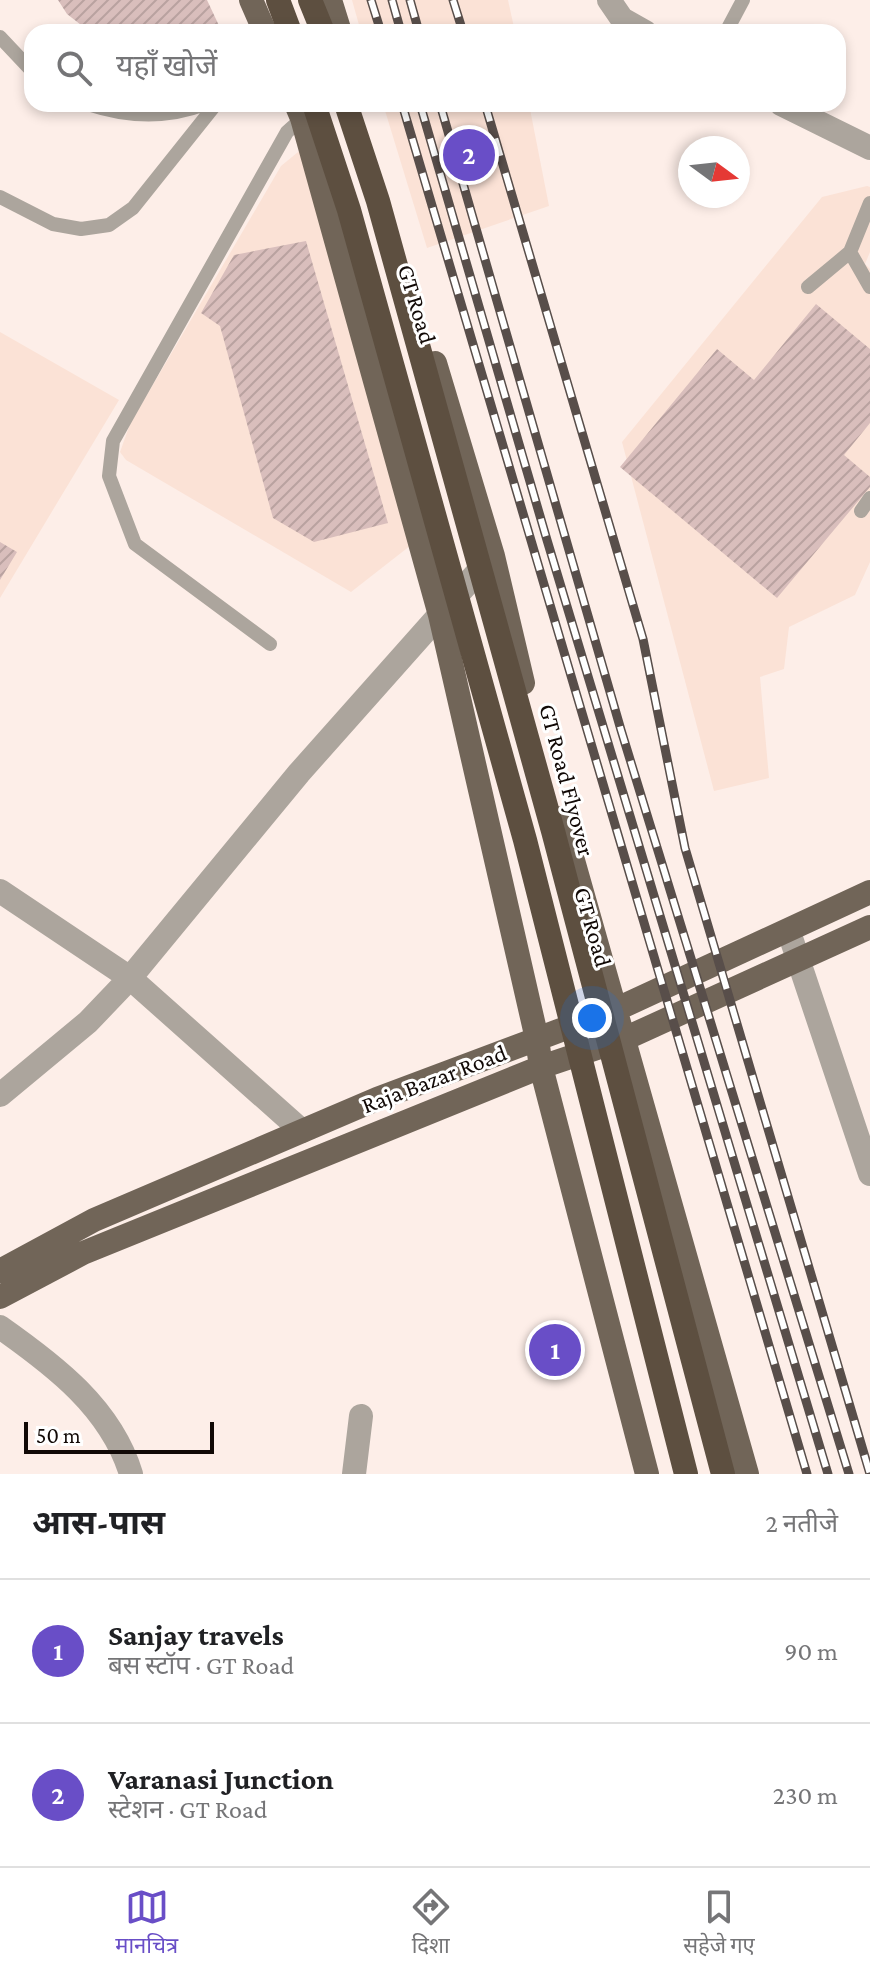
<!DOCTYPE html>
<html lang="hi">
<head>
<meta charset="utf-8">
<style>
	:root { --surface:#fff; --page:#f2f2f2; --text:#202124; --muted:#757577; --line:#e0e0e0; --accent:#694ec7 }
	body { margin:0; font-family:"Crimson Pro","Noto Sans Devanagari",serif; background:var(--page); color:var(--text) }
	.compass { position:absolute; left:678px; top:136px; width:72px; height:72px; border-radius:50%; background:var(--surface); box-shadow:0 4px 12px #0003; rotate:105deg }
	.scale { position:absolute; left:24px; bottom:20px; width:190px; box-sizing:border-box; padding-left:8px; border:4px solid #110906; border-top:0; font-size:22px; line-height:28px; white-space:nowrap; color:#110906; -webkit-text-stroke:6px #fff; paint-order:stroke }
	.you { position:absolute; left:592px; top:1018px; width:28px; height:28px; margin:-20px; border:6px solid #fff; border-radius:50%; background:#1a73e8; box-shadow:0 0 0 12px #1a73e833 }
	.badge { display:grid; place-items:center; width:52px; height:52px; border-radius:50%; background:var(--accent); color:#fff; font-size:26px; font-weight:700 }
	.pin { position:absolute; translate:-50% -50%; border:4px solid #fff; box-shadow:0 2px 8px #0006 }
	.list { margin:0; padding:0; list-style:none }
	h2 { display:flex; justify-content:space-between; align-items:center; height:104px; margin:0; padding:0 32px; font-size:34px }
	h2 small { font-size:26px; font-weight:400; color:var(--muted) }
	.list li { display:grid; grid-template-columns:52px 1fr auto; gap:24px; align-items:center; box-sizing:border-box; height:144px; padding:0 32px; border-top:2px solid var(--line) }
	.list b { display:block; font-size:30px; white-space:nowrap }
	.list p { margin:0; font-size:26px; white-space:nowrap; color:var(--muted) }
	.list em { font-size:26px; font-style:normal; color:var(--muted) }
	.icon { flex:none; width:44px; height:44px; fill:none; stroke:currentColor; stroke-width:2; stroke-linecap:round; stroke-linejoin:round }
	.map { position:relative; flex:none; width:870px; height:1474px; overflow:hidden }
	.search { position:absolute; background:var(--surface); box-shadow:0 4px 12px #0003; left:24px; right:24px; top:24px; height:88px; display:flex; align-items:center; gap:20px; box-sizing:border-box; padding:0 28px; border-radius:24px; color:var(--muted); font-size:30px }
	.sheet { height:392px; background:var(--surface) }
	nav { display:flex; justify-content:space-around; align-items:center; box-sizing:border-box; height:112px; border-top:2px solid var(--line); background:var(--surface); font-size:22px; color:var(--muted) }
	nav a { display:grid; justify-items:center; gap:4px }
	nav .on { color:var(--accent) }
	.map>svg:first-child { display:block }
	.built { fill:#fbe2d6 }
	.building { fill:url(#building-hatch) }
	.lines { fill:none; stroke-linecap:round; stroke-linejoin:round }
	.lane { stroke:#aca59d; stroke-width:14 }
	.street { stroke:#aca59d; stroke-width:24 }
	.primary { stroke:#716558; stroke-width:24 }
	.highway { stroke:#5d4f40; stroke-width:24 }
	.rail-casing { stroke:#584e4a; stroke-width:9 }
	.rail { stroke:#fff; stroke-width:6; stroke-dasharray:18; stroke-linecap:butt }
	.highway-bridge { stroke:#5d4f40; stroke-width:24 }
	.labels { text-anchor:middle; stroke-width:6; stroke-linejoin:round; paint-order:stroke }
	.street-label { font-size:24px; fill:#110906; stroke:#fff }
</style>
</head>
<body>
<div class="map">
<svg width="870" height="1474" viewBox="0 0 870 1474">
	<defs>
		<pattern id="building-hatch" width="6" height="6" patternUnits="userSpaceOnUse" patternTransform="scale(2)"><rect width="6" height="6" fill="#d9bebc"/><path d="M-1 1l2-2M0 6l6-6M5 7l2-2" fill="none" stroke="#b9a2a0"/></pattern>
	</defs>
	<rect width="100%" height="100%" fill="#fdeee8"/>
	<path class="built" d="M352 0H508L515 32H361Z
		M383 104H529L549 206 427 248Z
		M309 143 415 542 351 592 126 460 120 452 130 424 281 166Z
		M867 186 870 187V252L865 264 870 269V562L855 595 789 627 784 669 760 677 769 778 714 791 622 442 822 197Z
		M0 332 119 400 0 598Z"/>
	<path class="building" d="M58 0H207L222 32H90L67 14Z
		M306 241 388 523 314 542 273 518 220 326 201 313 234 255Z
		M816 304 870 349V423L844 455 870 477V487L777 598 620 467 717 349 754 380Z
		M0 542 17 552 0 580Z"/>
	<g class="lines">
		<path class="lane" d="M726 32 743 0
			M0 37 32 71
			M88 104C127 117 166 119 205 104
			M0 197 53 224 81 229 109 225 133 208 216 104
			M870 203 850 252 870 287
			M808 287 850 252
			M861 511 870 498
			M270 644 135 544 109 476 113 441 287 132 306 115"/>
		<path class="street" d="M609 0 622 19 645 32
			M781 104 870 148
			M0 891 130 978 302 1131
			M789 932 870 1174
			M0 1095 88 1022 130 978 299 773 491 557
			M0 1327C54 1365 111 1408 131 1474
			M354 1474 361 1416"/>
		<path class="primary" d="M251 0 265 32
			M330 0 340 32
			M296 104 302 118 440 615 537 1039 541 1067 647 1474
			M435 363 493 556 523 683
			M561 818 747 1474
			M0 1271 94 1220 377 1099 617 1009 870 892
			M0 1297 83 1253 541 1067 624 1039 870 927"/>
		<path class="highway" d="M278 0 290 32
			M310 0 323 32"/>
		<defs>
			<path id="rail" d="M371 0 381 32
				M392 0 401 32
				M410 0 419 32
				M453 0 463 32
				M402 104 807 1474
				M420 104 547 540 828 1474
				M440 104 621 730 849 1474
				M485 104 643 639 685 848 870 1474"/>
		</defs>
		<use href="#rail" class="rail-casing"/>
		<use href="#rail" class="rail"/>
		<path class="highway-bridge" d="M314 104 349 210 525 840 686 1474
			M346 104 378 201 553 831 723 1474"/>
	</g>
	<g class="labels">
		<g class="street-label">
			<text transform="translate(417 304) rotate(73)" y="8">GT Road</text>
			<text transform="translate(567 780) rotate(75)" y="8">GT Road Flyover</text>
			<text transform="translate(593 927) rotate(74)" y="8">GT Road</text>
			<text transform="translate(434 1079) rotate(-21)" y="8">Raja Bazar Road</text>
		</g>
	</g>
</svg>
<svg class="compass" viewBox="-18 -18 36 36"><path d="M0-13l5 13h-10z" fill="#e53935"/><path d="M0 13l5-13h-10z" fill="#757577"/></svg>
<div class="scale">50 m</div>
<div class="you"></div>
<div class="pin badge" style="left:555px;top:1350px">1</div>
<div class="pin badge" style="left:469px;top:155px">2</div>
<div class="search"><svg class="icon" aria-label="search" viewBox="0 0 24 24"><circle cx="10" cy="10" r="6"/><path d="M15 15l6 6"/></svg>यहाँ खोजें</div>
</div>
<section class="sheet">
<h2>आस-पास<small>2 नतीजे</small></h2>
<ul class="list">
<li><span class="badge">1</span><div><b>Sanjay travels</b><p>बस स्टॉप · GT Road</p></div><em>90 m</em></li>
<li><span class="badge">2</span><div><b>Varanasi Junction</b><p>स्टेशन · GT Road</p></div><em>230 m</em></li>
</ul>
</section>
<nav>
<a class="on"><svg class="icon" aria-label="map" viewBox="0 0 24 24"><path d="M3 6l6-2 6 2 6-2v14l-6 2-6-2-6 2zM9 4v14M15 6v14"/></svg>मानचित्र</a>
<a><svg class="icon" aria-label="directions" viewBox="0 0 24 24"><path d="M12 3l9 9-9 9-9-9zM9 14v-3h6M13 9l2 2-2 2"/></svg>दिशा</a>
<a><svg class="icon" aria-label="saved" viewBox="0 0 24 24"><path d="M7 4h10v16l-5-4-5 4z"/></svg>सहेजे गए</a>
</nav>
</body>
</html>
